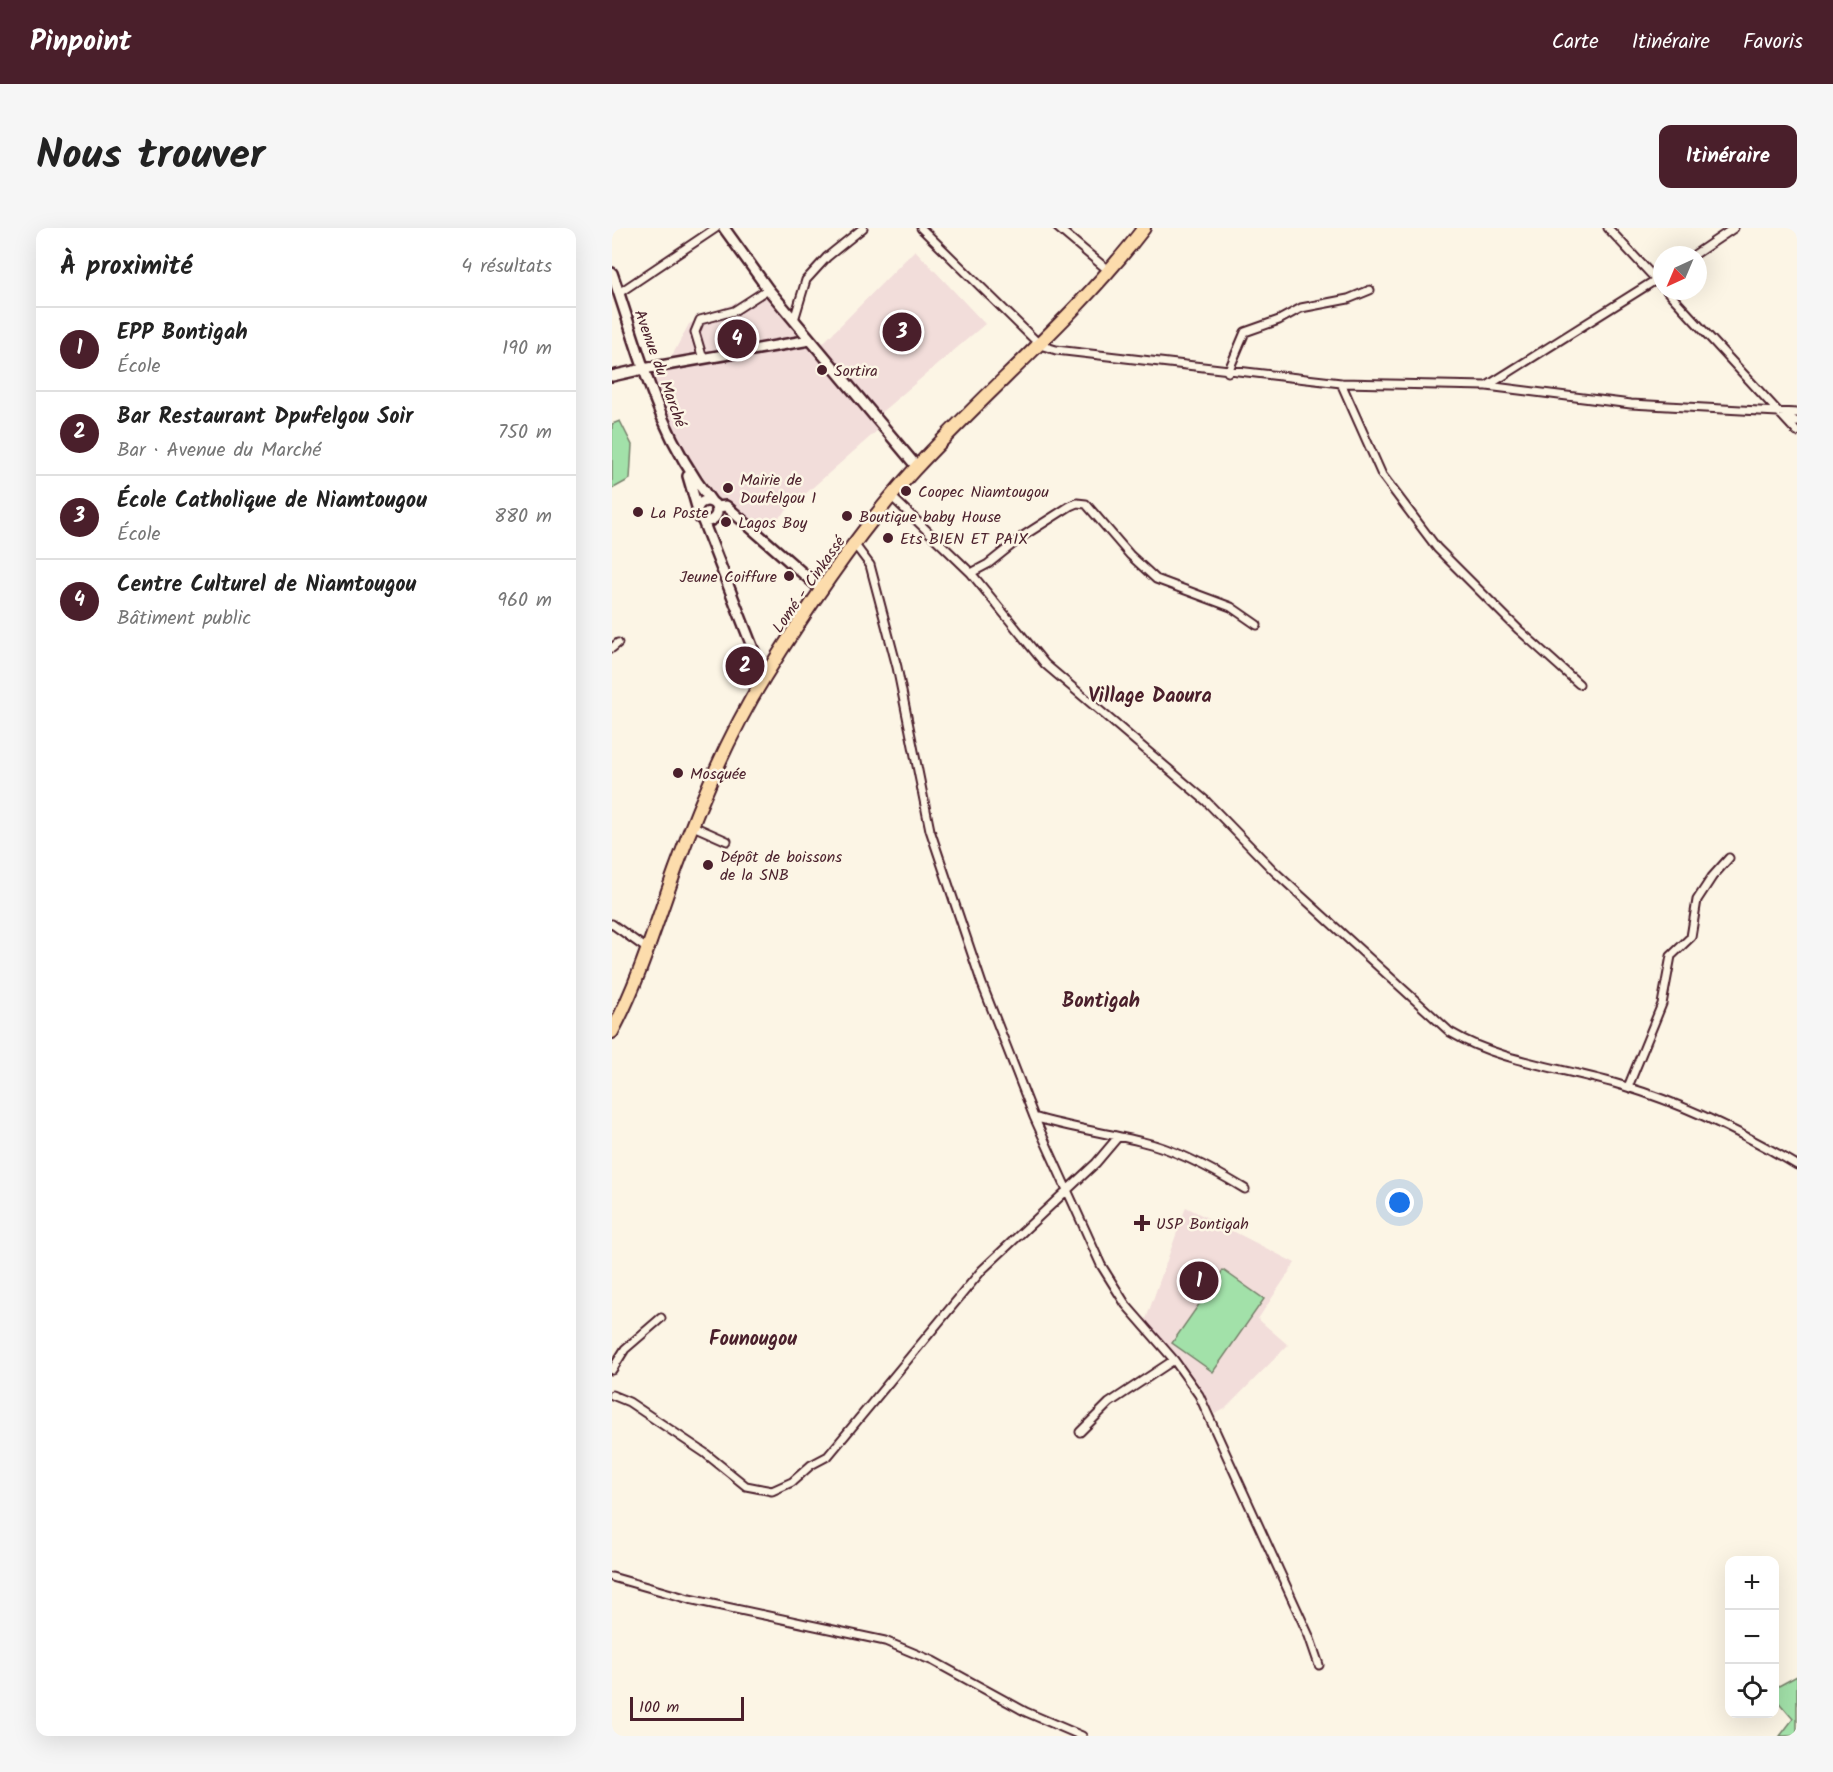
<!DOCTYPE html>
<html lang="fr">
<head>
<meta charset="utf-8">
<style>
	:root { --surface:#fff; --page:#f6f6f6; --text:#222; --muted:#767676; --line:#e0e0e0; --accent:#4a1f2b }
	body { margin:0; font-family:Kalam,sans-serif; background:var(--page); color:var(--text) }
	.controls { position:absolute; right:18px; bottom:18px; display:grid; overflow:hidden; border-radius:12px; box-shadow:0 6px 24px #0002 }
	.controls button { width:54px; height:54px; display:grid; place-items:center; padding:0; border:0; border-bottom:2px solid var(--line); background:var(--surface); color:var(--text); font:30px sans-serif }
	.compass { position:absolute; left:1041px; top:18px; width:54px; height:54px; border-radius:50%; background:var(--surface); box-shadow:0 6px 24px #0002; rotate:224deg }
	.scale { position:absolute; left:18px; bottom:15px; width:114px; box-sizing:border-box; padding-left:6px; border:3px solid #4a1f2b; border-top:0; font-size:16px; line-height:21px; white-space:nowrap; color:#4a1f2b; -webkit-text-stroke:4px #fcf5e5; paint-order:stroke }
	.you { position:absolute; left:788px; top:975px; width:21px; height:21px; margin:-15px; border:4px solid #fff; border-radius:50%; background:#1a73e8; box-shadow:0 0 0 9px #1a73e833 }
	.badge { display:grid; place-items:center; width:39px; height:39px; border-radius:50%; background:var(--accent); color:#fff; font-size:20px; font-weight:700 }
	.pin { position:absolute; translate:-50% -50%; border:3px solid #fff; box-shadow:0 2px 6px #0006 }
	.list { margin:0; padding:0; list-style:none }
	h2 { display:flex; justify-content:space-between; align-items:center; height:78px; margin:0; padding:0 24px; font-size:26px }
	h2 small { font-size:20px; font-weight:400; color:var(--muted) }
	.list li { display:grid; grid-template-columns:39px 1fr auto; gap:18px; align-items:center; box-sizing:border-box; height:84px; padding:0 24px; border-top:2px solid var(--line) }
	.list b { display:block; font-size:22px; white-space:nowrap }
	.list p { margin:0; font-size:20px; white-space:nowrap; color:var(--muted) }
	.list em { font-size:20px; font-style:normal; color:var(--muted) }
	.icon { flex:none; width:33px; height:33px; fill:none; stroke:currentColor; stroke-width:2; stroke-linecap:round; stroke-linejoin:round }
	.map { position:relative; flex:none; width:1185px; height:1508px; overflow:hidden; border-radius:12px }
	header { display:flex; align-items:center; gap:36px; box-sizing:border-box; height:84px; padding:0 30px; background:var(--accent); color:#fff }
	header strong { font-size:28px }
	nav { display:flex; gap:33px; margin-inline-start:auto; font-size:21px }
	.intro { display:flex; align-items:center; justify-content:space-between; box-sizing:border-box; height:144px; padding:0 36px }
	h1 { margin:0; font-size:42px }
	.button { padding:15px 27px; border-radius:12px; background:var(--accent); color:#fff; font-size:21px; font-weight:700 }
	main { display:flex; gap:36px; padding:0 36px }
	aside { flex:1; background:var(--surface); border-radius:12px; box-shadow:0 6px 24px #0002 }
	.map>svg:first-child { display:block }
	.built { fill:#f2ddda }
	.green { fill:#a2e1a9; stroke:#76806a; stroke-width:1.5 }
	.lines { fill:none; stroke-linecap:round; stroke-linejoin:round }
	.street-casing { stroke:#4a1f2b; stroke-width:11 }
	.secondary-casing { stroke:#4a1f2b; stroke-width:14 }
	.highway-casing { stroke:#4a1f2b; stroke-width:16 }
	.street { stroke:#fcf5e5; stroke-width:7 }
	.secondary { stroke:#fcf5e5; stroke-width:9 }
	.highway { stroke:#fcdcac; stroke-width:12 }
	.poi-dot { fill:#4a1f2b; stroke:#fcf5e5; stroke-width:2 }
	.labels { text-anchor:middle; stroke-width:5; stroke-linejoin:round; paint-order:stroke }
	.street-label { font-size:16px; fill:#4a1f2b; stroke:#fcf5e5 }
	.poi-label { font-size:16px; fill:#4a1f2b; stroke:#fcf5e5; text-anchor:start }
	.quarter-label { font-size:20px; font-weight:bold; fill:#4a1f2b; stroke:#fcf5e5 }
</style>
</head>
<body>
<header>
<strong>Pinpoint</strong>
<nav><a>Carte</a><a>Itinéraire</a><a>Favoris</a></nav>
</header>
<div class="intro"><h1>Nous trouver</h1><a class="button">Itinéraire</a></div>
<main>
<aside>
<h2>À proximité<small>4 résultats</small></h2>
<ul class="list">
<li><span class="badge">1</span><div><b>EPP Bontigah</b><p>École</p></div><em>190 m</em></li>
<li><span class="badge">2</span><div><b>Bar Restaurant Dpufelgou Soir</b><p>Bar · Avenue du Marché</p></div><em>750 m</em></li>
<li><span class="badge">3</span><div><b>École Catholique de Niamtougou</b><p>École</p></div><em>880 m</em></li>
<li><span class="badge">4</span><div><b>Centre Culturel de Niamtougou</b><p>Bâtiment public</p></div><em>960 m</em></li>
</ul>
</aside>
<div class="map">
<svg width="1185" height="1508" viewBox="0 0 1185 1508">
	<rect width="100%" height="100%" fill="#fcf5e5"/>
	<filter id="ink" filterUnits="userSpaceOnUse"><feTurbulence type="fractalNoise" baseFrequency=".0167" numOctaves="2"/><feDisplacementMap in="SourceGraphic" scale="12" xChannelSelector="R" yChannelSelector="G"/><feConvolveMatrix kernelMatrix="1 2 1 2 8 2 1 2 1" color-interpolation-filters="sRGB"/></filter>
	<g filter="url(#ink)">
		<path class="built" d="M303 22 373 96 266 187 208 118Z
			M148 63 267 201 149 305 111 278 65 211 37 149 54 139 77 96Z
			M574 979 683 1035 646 1091 676 1117 613 1181 603 1186 578 1148 533 1094Z"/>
		<path class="green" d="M8 193 20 217 18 251 0 261V196Z
			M611 1042 652 1071 601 1144 560 1115Z
			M1185 1448V1508H1168L1181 1491 1163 1470V1460Z"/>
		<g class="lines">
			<defs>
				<path id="street" d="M309 0 428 117 444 122 729 155 875 158 1019 176 1185 185
					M446 0 497 43
					M996 0 1050 58
					M1082 27 1122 0
					M1055 63 1185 204
					M7 65 104 0
					M182 92 194 52 215 29 251 0
					M91 131 83 104 88 92 122 83 156 61
					M616 144 633 104 667 92 689 80 736 71 758 62
					M729 155 770 247 825 320 907 402 967 456
					M875 158 1050 48
					M1171 187 1185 194
					M279 268 359 345 433 436 594 573 663 644 838 804C890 835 954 840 1012 858 1072 876 1131 905 1185 937
					M243 317 258 337 285 439 318 602 370 756 422 889 489 1037 514 1077 562 1132 587 1167 697 1408 707 1437
					M359 345 376 336 411 308 458 278 465 275 474 276 518 327 544 351 619 379 645 397
					M0 420 6 415
					M81 598 115 613
					M0 696 35 721
					M1016 859 1050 776 1059 728 1079 709 1085 672 1100 649 1117 630
					M422 889C458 900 495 905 531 914 566 922 602 942 633 961
					M0 1142 13 1121 49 1090
					M0 1167 17 1174 93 1225 134 1258 160 1263 180 1254 199 1237 216 1228 370 1042 484 935 506 909
					M468 1204 497 1175 562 1132
					M0 1349 77 1371 273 1413 321 1433 414 1484 470 1508"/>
				<path id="secondary" d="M112 0 156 61 305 239
					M0 45C29 128 44 202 99 273
					M0 148 31 141 198 112
					M76 248 85 279
					M85 283a10 10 0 1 1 20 0a10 10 0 1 1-20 0Z
					M104 279 114 278 210 362
					M91 293 152 449"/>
				<path id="highway" d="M0 804C28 751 44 695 64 640 88 574 116 508 153 448 197 377 246 304 302 242 378 159 464 89 532 0"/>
			</defs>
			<use href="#street" class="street-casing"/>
			<use href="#secondary" class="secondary-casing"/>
			<use href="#highway" class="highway-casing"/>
			<use href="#street" class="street"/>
			<use href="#secondary" class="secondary"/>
			<use href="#highway" class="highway"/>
		</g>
	</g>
	<g class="poi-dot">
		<circle cx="210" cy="142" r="6"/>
		<circle cx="116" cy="260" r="6"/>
		<circle cx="294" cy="263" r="6"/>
		<circle cx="26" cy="284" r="6"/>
		<circle cx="235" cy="288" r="6"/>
		<circle cx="114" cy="294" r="6"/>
		<circle cx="276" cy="310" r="6"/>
		<circle cx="177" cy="348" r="6"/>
		<circle cx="66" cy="545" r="6"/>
		<circle cx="96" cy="637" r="6"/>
		<path d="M527 986h6v6h6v6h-6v6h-6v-6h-6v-6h6z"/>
	</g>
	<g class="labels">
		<g class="street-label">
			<text transform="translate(49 140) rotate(70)" y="6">Avenue du Marché</text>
			<text transform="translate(196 356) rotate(-55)" y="6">Lomé - Cinkassé</text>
		</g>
		<g class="poi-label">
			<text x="222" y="148">Sortira</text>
			<text x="128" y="257">Mairie de<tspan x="128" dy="18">Doufelgou 1</tspan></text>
			<text x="306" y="269">Coopec Niamtougou</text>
			<text x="38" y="290">La Poste</text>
			<text x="247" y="294">Boutique baby House</text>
			<text x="126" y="300">Lagos Boy</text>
			<text x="288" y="316">Ets BIEN ET PAIX</text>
			<text x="165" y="354" text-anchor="end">Jeune Coiffure</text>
			<text x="78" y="551">Mosquée</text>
			<text x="108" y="634">Dépôt de boissons<tspan x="108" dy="18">de la SNB</tspan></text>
			<text x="544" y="1001">USP Bontigah</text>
		</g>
		<g class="quarter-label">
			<text x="538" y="474">Village Daoura</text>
			<text x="489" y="779">Bontigah</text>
			<text x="141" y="1117">Founougou</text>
		</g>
	</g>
</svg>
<div class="controls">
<button>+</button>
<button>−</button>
<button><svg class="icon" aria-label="locate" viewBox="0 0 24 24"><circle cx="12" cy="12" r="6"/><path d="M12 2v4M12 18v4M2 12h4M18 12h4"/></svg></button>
</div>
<svg class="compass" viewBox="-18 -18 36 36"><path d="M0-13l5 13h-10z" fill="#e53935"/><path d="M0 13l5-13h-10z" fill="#767676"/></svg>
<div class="scale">100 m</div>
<div class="you"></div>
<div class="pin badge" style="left:587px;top:1053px">1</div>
<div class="pin badge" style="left:133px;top:438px">2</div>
<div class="pin badge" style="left:290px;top:104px">3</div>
<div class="pin badge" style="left:125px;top:111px">4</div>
</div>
</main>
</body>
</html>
